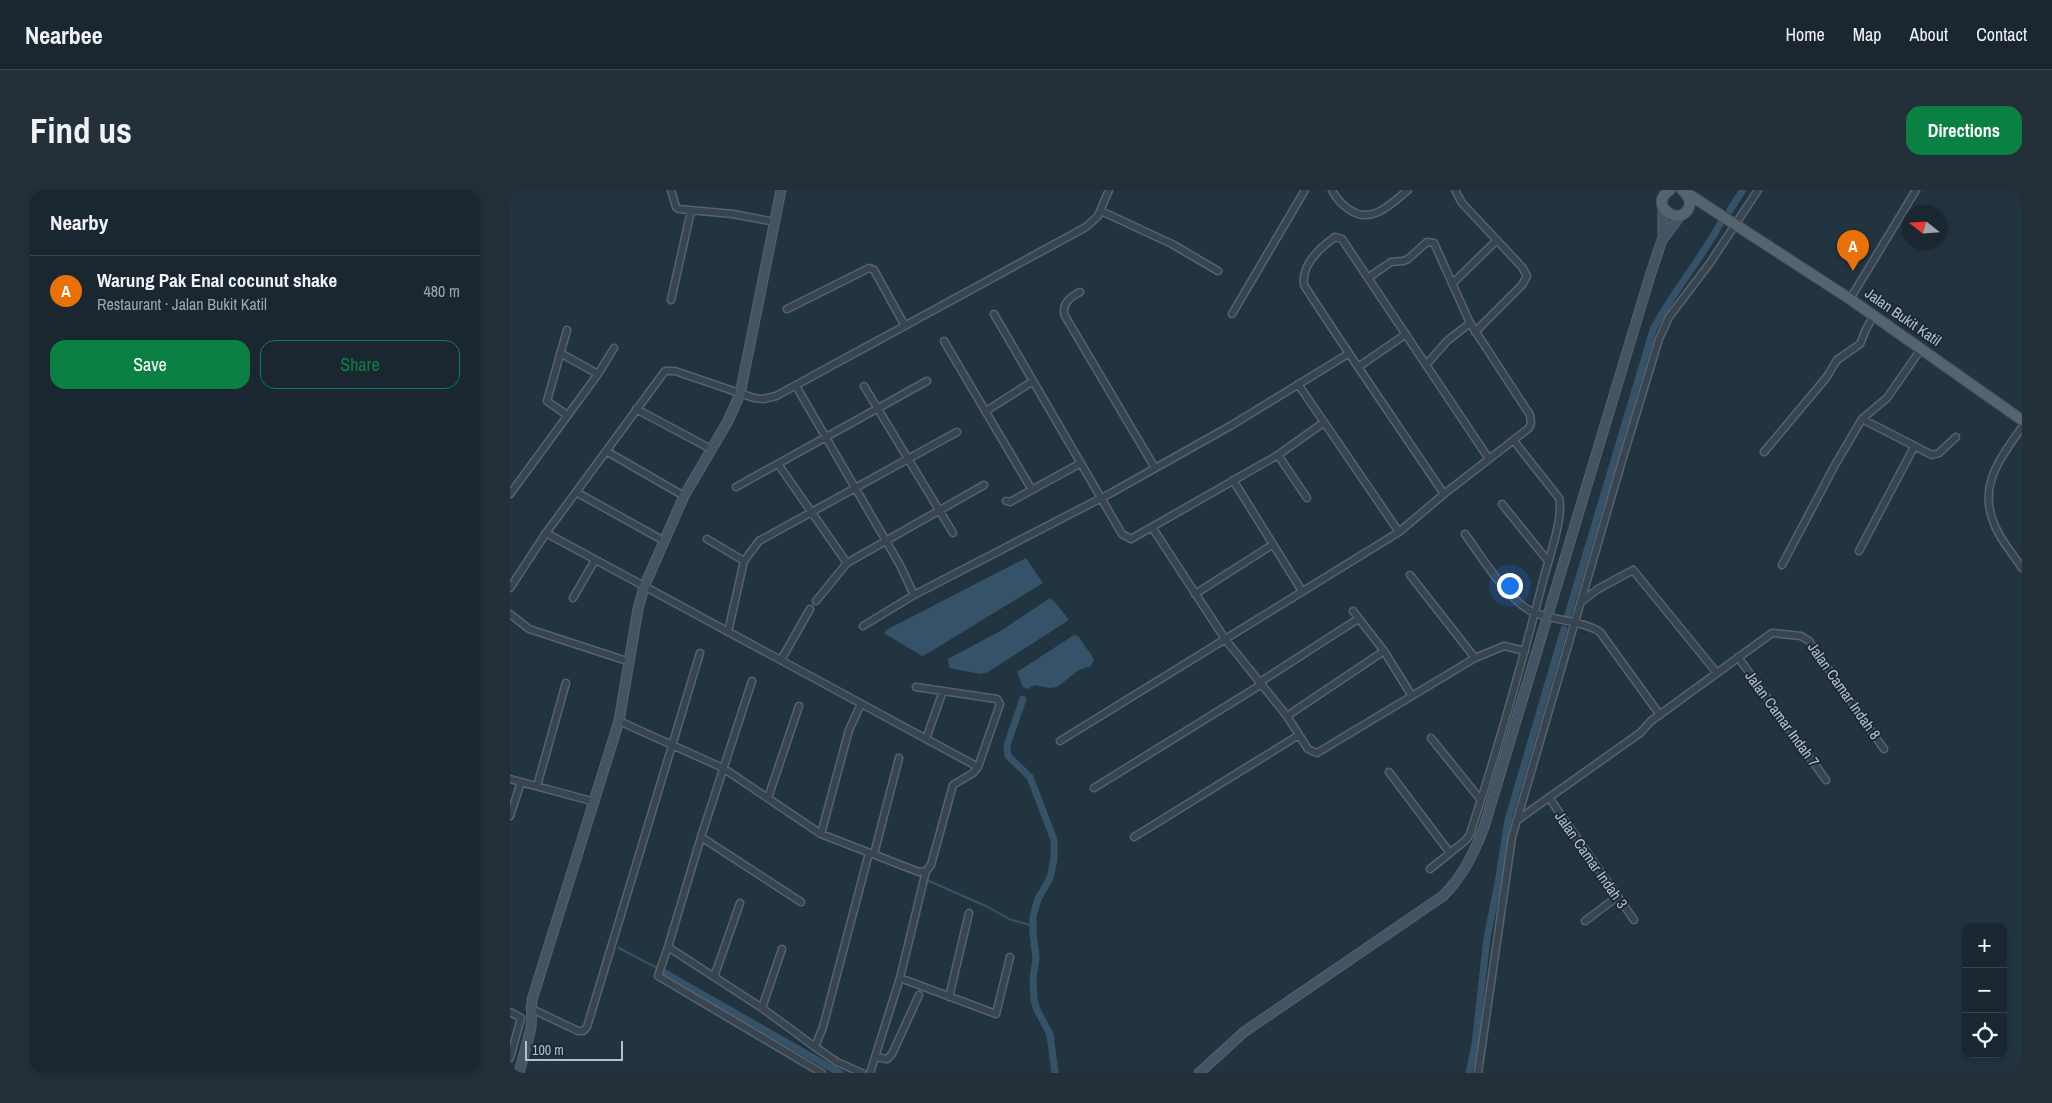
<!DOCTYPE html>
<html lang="en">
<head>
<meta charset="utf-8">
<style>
	:root { --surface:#1a2731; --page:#232f39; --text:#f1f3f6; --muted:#9fa5ab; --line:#38444d; --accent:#0b8043 }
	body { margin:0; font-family:"Archivo Narrow",sans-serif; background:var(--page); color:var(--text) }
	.controls { position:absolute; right:15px; bottom:15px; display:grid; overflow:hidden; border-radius:10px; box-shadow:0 2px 8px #0003 }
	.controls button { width:45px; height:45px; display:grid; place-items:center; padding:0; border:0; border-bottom:1px solid var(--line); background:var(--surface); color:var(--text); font:25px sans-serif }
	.compass { position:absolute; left:1392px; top:15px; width:45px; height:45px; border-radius:50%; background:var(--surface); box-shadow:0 2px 8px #0003; rotate:287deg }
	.scale { position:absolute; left:15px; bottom:12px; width:98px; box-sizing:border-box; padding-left:5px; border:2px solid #b4c0cb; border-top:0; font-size:14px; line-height:18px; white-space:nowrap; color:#b4c0cb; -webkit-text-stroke:4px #1d2a36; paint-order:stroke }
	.you { position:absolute; left:999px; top:395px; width:18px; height:18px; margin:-12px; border:4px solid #fff; border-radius:50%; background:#1a73e8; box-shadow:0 0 0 8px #1a73e833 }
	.badge { display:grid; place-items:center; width:32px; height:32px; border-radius:50%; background:var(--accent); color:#fff; font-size:16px; font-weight:700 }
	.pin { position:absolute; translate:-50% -41px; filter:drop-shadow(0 1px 2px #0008) }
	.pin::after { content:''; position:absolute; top:26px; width:18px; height:15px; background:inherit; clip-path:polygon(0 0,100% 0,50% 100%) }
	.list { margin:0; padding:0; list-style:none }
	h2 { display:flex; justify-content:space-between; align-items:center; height:65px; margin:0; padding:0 20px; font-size:21px }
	h2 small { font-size:16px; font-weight:400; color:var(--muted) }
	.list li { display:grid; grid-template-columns:32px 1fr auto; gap:15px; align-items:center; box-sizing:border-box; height:70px; padding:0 20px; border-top:1px solid var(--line) }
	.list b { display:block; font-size:19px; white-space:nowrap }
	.list p { margin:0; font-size:16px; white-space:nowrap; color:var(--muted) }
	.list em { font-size:16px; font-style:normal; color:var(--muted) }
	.actions { display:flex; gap:10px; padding:15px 20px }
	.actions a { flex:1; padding:11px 0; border:1px solid var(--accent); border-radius:15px; text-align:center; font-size:18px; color:var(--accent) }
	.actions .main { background:var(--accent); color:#fff }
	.icon { flex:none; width:28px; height:28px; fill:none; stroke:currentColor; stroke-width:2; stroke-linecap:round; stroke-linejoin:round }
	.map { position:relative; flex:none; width:1512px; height:883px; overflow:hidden; border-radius:15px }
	header { display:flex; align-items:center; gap:30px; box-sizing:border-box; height:70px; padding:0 25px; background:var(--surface); border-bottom:1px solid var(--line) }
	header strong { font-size:24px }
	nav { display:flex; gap:28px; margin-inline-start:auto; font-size:18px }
	.intro { display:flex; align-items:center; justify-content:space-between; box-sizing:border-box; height:120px; padding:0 30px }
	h1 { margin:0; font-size:35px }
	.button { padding:12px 22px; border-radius:15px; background:var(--accent); color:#fff; font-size:18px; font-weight:700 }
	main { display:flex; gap:30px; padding:0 30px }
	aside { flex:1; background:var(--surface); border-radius:15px; box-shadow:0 2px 8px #0003 }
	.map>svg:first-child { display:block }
	.water { fill:#365269 }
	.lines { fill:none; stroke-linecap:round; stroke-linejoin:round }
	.stream { stroke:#365269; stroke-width:2 }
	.canal { stroke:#365269; stroke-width:7 }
	.street-casing { stroke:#56636e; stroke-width:9 }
	.secondary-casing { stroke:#56636e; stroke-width:11 }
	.primary-casing { stroke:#44515d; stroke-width:12 }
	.street { stroke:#384550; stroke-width:6 }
	.secondary { stroke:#455464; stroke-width:9 }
	.primary { stroke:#566470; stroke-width:10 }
	.labels { text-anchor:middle; stroke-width:4; stroke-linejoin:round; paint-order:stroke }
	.street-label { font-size:15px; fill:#b4c0cb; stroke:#1d2a36 }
</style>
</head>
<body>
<header>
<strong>Nearbee</strong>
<nav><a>Home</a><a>Map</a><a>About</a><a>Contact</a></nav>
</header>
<div class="intro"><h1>Find us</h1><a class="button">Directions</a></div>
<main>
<aside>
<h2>Nearby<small></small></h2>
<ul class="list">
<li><span class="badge" style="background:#e8710a">A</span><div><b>Warung Pak Enal cocunut shake</b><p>Restaurant · Jalan Bukit Katil</p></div><em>480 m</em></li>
</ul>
<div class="actions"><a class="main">Save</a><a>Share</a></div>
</aside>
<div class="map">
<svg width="1512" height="883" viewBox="0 0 1512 883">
	<rect width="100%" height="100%" fill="#233441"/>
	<path class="water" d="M516 368 533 393 420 462 412 466 374 443 378 439Z
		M540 408 544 411 559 430 478 482 471 484 439 478 438 469 492 440Z
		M564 445 568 446 584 469 581 476 569 480 547 497 540 498 525 495 517 499 513 497 507 482Z"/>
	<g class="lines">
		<path class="stream" d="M419 691 478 717 499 729 523 736
			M109 758 147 778"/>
		<path class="canal" d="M1220 20 1233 0
			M1056 431 1143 140C1162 103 1190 71 1210 34
			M513 509 497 555 498 566 520 587 544 650V670L540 688 528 709 523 726V744L526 768 523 789 524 810 527 820 540 844 545 883
			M155 783 330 883
			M959 883 965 855 977 748 988 693 998 630 1054 439"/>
		<defs>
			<path id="street" d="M161 0 166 17 169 19 223 24 265 32
				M822 0C826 8 832 15 840 20 862 35 882 13 898 0
				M945 0 952 13 1012 77 1017 86 1012 95 965 142
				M591 21 662 54 708 81
				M942 94 987 50
				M570 102C560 107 551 114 555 126L645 278
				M1340 109 1406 0
				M161 110 181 21
				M277 119 359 78 364 80 395 136
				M484 124 612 344 621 349 768 265 813 233
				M722 124 795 0
				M57 140 37 211 57 225
				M434 151 522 300
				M50 163 88 184
				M916 175 937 151 960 133
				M848 177 896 144
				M788 194 889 342
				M286 196 390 375 404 405
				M354 196 443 343
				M126 219 201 259
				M476 221 523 191
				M1352 229 1422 265 1429 263 1446 247
				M1512 237C1490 269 1467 296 1485 336 1491 351 1503 364 1512 378
				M96 261 174 306
				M1254 262 1316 188 1327 170 1350 154 1356 139 1364 125
				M768 265 797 308
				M268 274 337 373
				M723 290 792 401
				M226 297 417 191
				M66 302 154 351
				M0 304 88 184 104 158
				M934 304C887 234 839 165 794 95 791 75 811 57 825 47L832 49 979 269
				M496 311 500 312 571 273
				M992 314 1038 371
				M642 337 715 449 777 526 798 559 807 563 965 468 994 456 1015 461
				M36 343 468 577
				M955 344C971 366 999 412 1023 422 1044 431 1071 430 1090 442L1150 525
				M197 349 234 371
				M1349 361 1404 257
				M1272 375 1325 275 1352 229 1377 208 1411 159
				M900 385 965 468
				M0 398 36 343 155 181H165L244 208 253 209 266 206 576 37 588 26 599 0
				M685 404 762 355
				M63 408 85 370
				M306 411 337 373 474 295
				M1072 411 1088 399 1123 380 1207 483
				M843 421 874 461 902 506
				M0 424 19 439 120 472
				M353 436 404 405 601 303 722 235 838 164
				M218 442 234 371 249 351 447 242
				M1228 467 1316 590
				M271 470 300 419
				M242 491 191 647 158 757 148 786 312 883
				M750 492 848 429
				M777 526 874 461
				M109 531 213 578 311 644 409 682 416 681
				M921 548 970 609
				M416 549 433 501
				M550 551 889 342 934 304 1019 238 1021 233 1020 225 960 133 924 53 917 52 898 69 893 71 881 72 858 88
				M879 582 940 663
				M0 589 85 612
				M27 596 56 493
				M584 598 752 494
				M258 608 289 516
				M1040 609 1124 730
				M0 626 11 592
				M1006 631 1130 543 1141 531 1262 443 1291 446 1299 451 1374 559
				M311 644 339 540 351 514
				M191 647 291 712
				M624 647 789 545
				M364 664 389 568
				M920 679 956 650 960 644C988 559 1012 473 1034 387 1039 368 1054 326 1049 308L1004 251
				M1075 731 1107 707
				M158 757 252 818 272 759
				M204 787 230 713
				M390 788 486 824 500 767
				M439 807 459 723
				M20 818 68 841H73L77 837 190 463
				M252 818 305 857 313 837 359 663
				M0 822 11 828 0 868
				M305 857 327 872 352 883
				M366 867 377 869 382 864 409 805
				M360 883 390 788 416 681 421 675 443 595 463 583 468 577 490 514 487 509 406 497
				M968 883 1002 647 1114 264 1149 149 1159 127 1200 73 1248 0"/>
			<path id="secondary" d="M1153 48V17
				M9 883 21 838 22 810 109 531 128 419 134 397 174 306 218 231 230 204 271 0
				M689 883 734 842 933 706C953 686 964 663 974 637L1140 86 1152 50 1171 25"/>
			<path id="primary" d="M1160 0C1134 17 1178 42 1180 11L1175 2
				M1172 0 1340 109 1512 230"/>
		</defs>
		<use href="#street" class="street-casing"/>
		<use href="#secondary" class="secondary-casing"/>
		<use href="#primary" class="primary-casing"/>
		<use href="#street" class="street"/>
		<use href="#secondary" class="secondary"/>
		<use href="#primary" class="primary"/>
	</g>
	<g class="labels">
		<g class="street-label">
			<text transform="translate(1393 127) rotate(35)" y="5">Jalan Bukit Katil</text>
			<text transform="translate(1334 501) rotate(55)" y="5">Jalan Camar Indah 8</text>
			<text transform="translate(1272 529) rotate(54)" y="5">Jalan Camar Indah 7</text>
			<text transform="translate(1081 670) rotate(55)" y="5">Jalan Camar Indah 3</text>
		</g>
	</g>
</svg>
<div class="controls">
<button>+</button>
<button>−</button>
<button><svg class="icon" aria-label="locate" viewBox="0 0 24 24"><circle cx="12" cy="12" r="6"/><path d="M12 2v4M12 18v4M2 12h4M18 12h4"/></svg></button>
</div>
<svg class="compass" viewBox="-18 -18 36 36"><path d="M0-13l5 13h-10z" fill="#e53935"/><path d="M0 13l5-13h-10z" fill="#9fa5ab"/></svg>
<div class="scale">100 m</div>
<div class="you"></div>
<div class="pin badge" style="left:1343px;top:81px;background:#e8710a">A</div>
</div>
</main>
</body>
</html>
